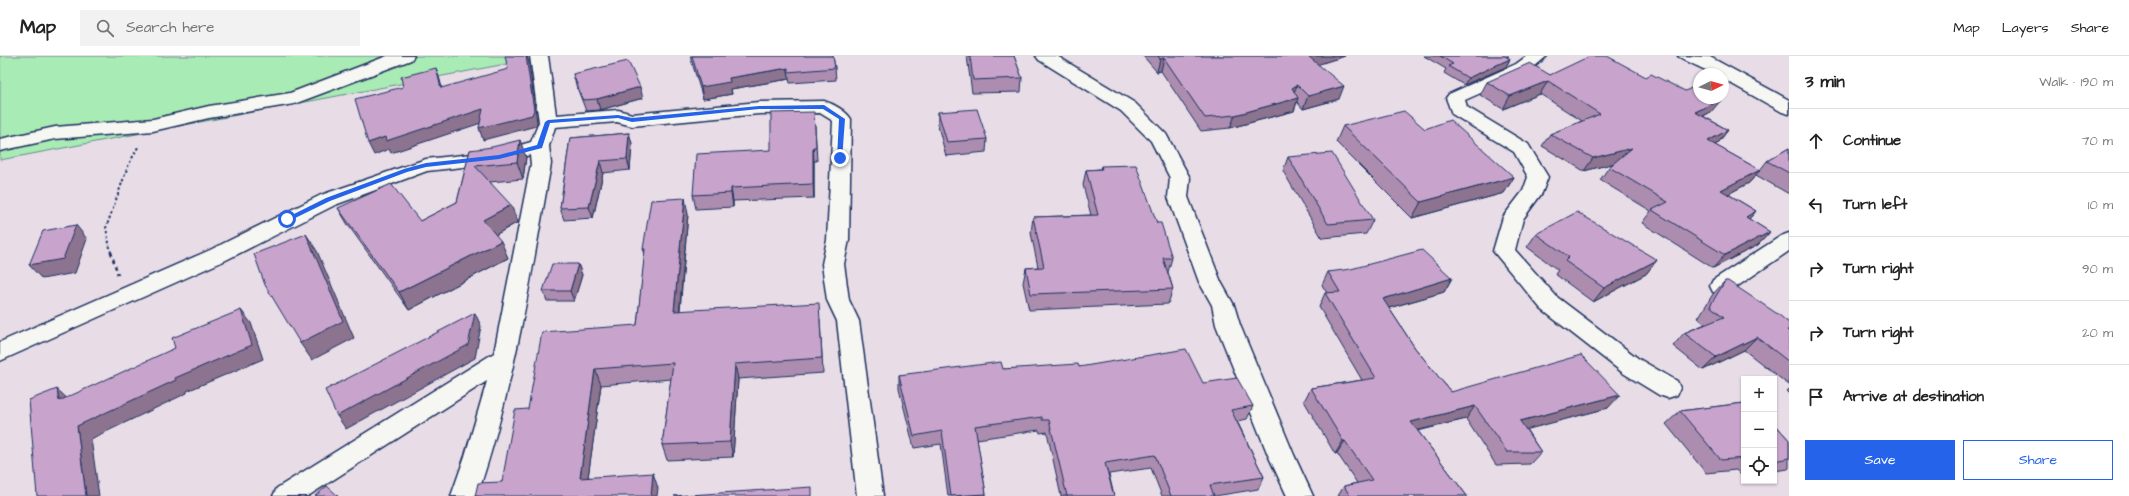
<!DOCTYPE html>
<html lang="en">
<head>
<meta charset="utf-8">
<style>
	:root { --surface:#fff; --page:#f2f2f2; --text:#222; --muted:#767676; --line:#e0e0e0; --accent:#2563eb }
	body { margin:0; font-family:"Architects Daughter",sans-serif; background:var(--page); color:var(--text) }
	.controls { position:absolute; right:12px; bottom:12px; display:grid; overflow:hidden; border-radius:0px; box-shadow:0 1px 3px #0004 }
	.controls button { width:36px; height:36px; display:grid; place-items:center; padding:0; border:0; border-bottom:1px solid var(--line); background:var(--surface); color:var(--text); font:20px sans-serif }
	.compass { position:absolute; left:1693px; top:12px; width:36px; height:36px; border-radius:50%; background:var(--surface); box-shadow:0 1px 3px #0004; rotate:85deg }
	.stop { position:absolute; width:12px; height:12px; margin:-9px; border:3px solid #2563eb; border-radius:50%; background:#fff }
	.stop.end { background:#2563eb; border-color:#fff; box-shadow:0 1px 4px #0008 }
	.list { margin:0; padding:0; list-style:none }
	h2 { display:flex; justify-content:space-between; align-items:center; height:52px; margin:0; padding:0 16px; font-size:17px }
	h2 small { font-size:13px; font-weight:400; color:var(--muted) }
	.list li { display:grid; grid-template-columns:26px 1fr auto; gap:12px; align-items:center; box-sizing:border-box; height:64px; padding:0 16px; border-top:1px solid var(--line) }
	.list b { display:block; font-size:15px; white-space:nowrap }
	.list em { font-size:13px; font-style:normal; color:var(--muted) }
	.actions { display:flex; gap:8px; padding:12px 16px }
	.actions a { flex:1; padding:9px 0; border:1px solid var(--accent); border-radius:0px; text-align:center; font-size:14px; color:var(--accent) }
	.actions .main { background:var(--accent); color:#fff }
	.icon { flex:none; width:22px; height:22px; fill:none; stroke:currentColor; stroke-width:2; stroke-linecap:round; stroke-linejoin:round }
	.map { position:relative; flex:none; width:1789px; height:440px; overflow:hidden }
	header { display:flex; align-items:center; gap:24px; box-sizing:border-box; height:56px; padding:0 20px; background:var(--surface); border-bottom:1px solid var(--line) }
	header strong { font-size:19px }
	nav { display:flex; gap:22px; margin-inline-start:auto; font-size:14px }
	.search { width:280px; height:36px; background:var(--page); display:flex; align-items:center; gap:10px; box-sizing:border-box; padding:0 14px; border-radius:0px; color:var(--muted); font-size:15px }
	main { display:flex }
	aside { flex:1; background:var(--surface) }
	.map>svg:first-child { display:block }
	.green { fill:#a9ebb4; stroke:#628d89 }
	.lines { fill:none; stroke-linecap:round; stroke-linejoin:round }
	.minor-casing { stroke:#1b2f5e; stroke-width:3 }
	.path-far1 { stroke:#1b2f5e; stroke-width:2; stroke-dasharray:2.5 2.5; stroke-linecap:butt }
	.path { stroke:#1b2f5e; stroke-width:2.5; stroke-dasharray:3.5 3.5; stroke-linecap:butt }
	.minor { fill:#f6f6f2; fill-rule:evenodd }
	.wall { fill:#ac8daf; stroke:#1b2f5e }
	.shaded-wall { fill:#8c738f; stroke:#1b2f5e }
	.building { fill:#c8a4cc; stroke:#1b2f5e }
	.route { fill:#2563eb }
</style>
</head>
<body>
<header>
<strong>Map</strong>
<div class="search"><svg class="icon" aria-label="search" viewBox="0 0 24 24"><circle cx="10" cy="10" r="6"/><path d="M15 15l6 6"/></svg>Search here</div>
<nav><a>Map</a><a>Layers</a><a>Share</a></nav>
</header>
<main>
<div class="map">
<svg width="1789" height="440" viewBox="0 0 1789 440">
	<rect width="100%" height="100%" fill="#e8dde7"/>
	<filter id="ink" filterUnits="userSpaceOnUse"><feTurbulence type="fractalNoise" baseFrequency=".025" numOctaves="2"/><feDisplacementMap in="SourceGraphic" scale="8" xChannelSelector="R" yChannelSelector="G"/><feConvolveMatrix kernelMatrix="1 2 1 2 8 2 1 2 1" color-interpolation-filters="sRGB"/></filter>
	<g filter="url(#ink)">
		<path class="green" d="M0 0H548L0 104Z"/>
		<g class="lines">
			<defs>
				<path id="minor" d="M387 0H414L411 4 294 48 209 62 153 75 55 83 0 95V83L55 71 153 63 209 50 290 37Z
					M530 0H548L556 59 618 54 632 58 759 46 824 45C834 48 846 55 851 63L849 184 844 208 849 244 859 265 883 440H857L837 265 827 244 822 208 827 184 833 65 820 57 759 58 632 70 617 66 555 71 549 90 551 108C531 220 514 332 477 440H451L465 400 487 325 308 440H273L277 432 494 297 531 108 530 99 499 107 427 115 335 149 226 204 0 305V286L210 194 321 139 426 103 499 95 531 86 539 66Z
					M1036 0H1057L1135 47 1166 78 1190 122 1188 141 1221 226 1234 249 1240 269 1294 399 1313 440H1287L1268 399 1216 269 1212 249 1199 226 1168 141 1170 122 1151 85 1121 55 1039 4Z
					M1527 0H1547L1528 16 1465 44 1467 51 1528 88 1548 121 1542 137 1523 163 1515 194 1557 241 1639 303 1677 325 1680 332 1677 339 1668 342 1659 339 1623 317 1541 253 1493 195 1503 161 1523 135 1528 121 1514 96 1452 58 1446 42 1449 38 1516 8Z
					M1678 0 1710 1 1789 44V58L1782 56 1723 23V18C1720 18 1716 18 1713 17 1709 16 1680 2 1678 0Z
					M1789 177V195L1729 236 1721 238 1713 236 1710 230 1713 224 1781 180Z"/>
			</defs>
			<use href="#minor" class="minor-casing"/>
			<path class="path-far1" d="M111 197 106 172 128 110 138 91"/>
			<path class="path" d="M111 196 118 219"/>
			<use href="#minor" class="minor"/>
		</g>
		<path class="wall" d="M690 0H833L835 12 836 24 790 27 789 23 731 33 732 38 703 43Z
			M967 0H1014L1022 22 1021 36 972 37Z
			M1143 0H1345L1318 8 1339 43 1303 53 1297 46 1294 55 1230 72 1201 75 1161 15 1157 16Z
			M1424 0H1509L1507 1 1510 3 1506 11 1464 29 1444 17 1446 13Z
			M573 18 643 42 600 54 586 55 576 29Z
			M1550 19 1711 56 1703 60 1728 74 1718 87 1715 89 1760 114 1767 105 1789 92V138L1756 119 1749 127 1728 138 1756 155 1749 163 1770 176 1758 189 1713 212 1642 167 1651 155 1600 124 1609 111 1613 107 1584 115 1542 90 1550 78 1582 65 1540 38 1503 53 1480 39 1487 26Z
			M938 56 987 83 986 96 946 100 938 70Z
			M815 69 817 105H814V142L733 145V151L696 153 693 139 771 94Z
			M1343 70 1425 73 1514 121 1504 137 1412 162 1336 86Z
			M629 77 632 88 630 114 603 117 593 162 564 164 560 152 570 82Z
			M470 94 526 101 523 123 490 126 518 166 495 179 508 202 409 254 348 169 338 152 420 165 457 146Z
			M1288 101 1373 164 1366 178 1322 182 1283 115Z
			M1101 110 1157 167 1172 202 1168 216 1173 233 1168 248 1029 254 1023 227 1026 212 1038 211 1031 177 1033 161 1091 159 1083 129 1086 114 1100 113Z
			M688 158 680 255 820 263 823 317 738 323 733 401 667 404 662 389 671 323 601 329 588 421 658 432 502 426 528 353 637 269 645 198 643 193Z
			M1536 178 1657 204 1646 218 1593 246 1555 218 1558 214 1527 191Z
			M578 208 582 219 574 245H547L543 235Z
			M1328 216 1452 222 1444 236 1389 252 1415 292 1451 336 1608 352 1526 373 1541 396 1530 408 1496 409 1466 363 1418 375 1467 440H1338L1344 430 1357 427 1337 397 1335 398 1304 345 1311 332 1362 324 1319 251 1325 237H1327L1322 229Z
			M1725 225 1789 267V329L1744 294 1703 314 1673 290 1684 277 1705 268 1698 262 1713 238Z
			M1079 311 1203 327 1253 350 1247 363 1237 365 1264 421 1258 433 1215 440H1162L1151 412 1109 418 1114 440H1061L1047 376 1040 377 1039 374 977 383 986 438V440H948L941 388 914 392 899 332V319L1003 313Z
			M1789 333V338L1786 335Z
			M1744 347V419L1742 420 1736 414 1706 417 1666 368 1680 355Z
			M1774 367 1789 384V412L1788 413 1774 415Z"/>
		<path class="shaded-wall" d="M526 0H527L529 7 537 66 536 70 483 84 479 72Z
			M1308 0H1345L1304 13Z
			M1164 2 1161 15 1157 16 1160 3Z
			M1510 3 1506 11 1464 29 1468 22Z
			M436 12 440 24 445 44 441 32Z
			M788 12 789 23 731 33 732 38 703 43 701 31 729 22Z
			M1548 25 1540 38 1503 53 1510 40Z
			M1297 29 1292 42V32Z
			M1344 30 1339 43 1303 53 1308 40Z
			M640 31 643 42 600 54 597 43Z
			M1298 42 1294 55 1230 72 1235 59Z
			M1721 44 1711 56 1685 69 1695 56Z
			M483 53 487 65 391 97 389 93 374 99 368 87 385 81Z
			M1728 74 1718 87 1698 98 1708 85Z
			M629 77 632 88 630 114 627 103Z
			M520 84 526 101 523 123 517 106Z
			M813 91 814 105V142L813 128Z
			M1632 92 1623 105 1584 115 1593 102Z
			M600 105 603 117 593 162 589 151Z
			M1760 114 1749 127 1711 147 1721 134Z
			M1514 121 1504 137 1412 162 1421 146Z
			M731 132 733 145V151L731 137Z
			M685 142 688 158 678 271 674 255Z
			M511 149 518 166 490 182 483 164Z
			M1756 155 1745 168 1746 161Z
			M76 169 87 183 75 217 42 223 29 209Z
			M1770 176 1758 189 1713 212 1725 199Z
			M306 178 317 195 354 282 312 304 300 287Z
			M501 185 508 202 409 254 399 236Z
			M1657 204 1646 218 1593 246 1604 232Z
			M578 208 582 219 574 245 570 235Z
			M1452 222 1444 236 1375 256 1383 243Z
			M241 254 251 267 263 303 187 335V337L91 383 99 440H86L77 370Z
			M475 257 481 270 475 302 346 373 337 360Z
			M1757 281 1744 294 1703 314 1716 301Z
			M735 308 738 323 733 401 730 386Z
			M595 313 601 329 586 436 580 422Z
			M57 333 71 346 59 345Z
			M1620 339 1608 352 1510 378 1520 365Z
			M1475 350 1466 363 1402 378 1411 366Z
			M1343 385H1345L1337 397 1335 398Z
			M653 417 658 432 657 440H651Z"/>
		<path class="building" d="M505 0H526L534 54 532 59 479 72 483 53 386 85 385 81 368 87 355 43 403 31 401 21 436 12 441 32 508 13Z
			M692 0H833L835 12 788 16V12L729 22 730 26 701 31Z
			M970 0H1014L1022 22 973 24Z
			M1158 0H1308L1344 30 1308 40 1297 29 1292 32 1298 42 1235 59 1205 62 1164 2 1160 3Z
			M1440 0H1505L1510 3 1468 22 1448 10 1453 8Z
			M1590 0H1607L1646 21 1651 18 1685 35 1696 30 1699 32V42H1718L1721 44 1695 56 1728 74 1708 85 1760 114 1721 134 1756 155 1746 161 1770 176 1725 199 1652 154 1668 146 1609 111 1632 92 1593 102 1550 78 1600 58 1548 25 1510 40 1487 26 1530 7 1550 19Z
			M628 5 640 31 597 43 583 44 573 18Z
			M977 53 987 83 947 86 938 56Z
			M1404 55 1425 73 1450 64 1514 121 1421 146 1343 70Z
			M814 56 816 91H813V128L731 132V137L693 139 696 98 771 94V57Z
			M629 77 627 103 600 105 589 151 560 152 570 82Z
			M520 84 517 106 475 110 511 149 483 164 501 185 399 236 338 152 391 128 420 165 457 146 470 94 492 91Z
			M1789 92V117L1767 105Z
			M1332 97 1373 164 1328 168 1288 101Z
			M1136 109 1157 167H1161L1172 202H1163L1173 233 1031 238 1026 212 1044 211 1033 161 1098 159 1086 114 1102 113 1101 110Z
			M685 142 674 255 819 247 822 302 735 308 730 386 662 389 673 307 595 313 580 422 653 417 651 440H475L478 427 502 426 515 354 528 353 542 276 637 269 645 193H643L651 144Z
			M1577 156 1657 204 1604 232 1565 205 1569 201 1536 178Z
			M76 169 63 203 29 209 43 175Z
			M306 178 343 265 300 287 265 229 254 198Z
			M1422 194 1452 222 1383 243 1415 292 1451 336 1581 299 1620 339 1520 365 1541 396H1507L1475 350 1411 366 1467 440H1350L1344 430 1372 424 1345 385H1343L1311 332 1376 322 1325 237 1340 236 1328 216 1351 213Z
			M552 208H578L570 235H543Z
			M1725 225H1728L1779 259 1789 267V274H1787L1789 275V306L1757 281 1716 301 1684 277 1724 261 1710 250Z
			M241 254 252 289 175 322 176 324 77 370 86 440H37L29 344 57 333 59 345 175 292 172 282Z
			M475 257 468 289 337 360 325 334Z
			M1186 293 1203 327 1237 322 1253 350 1231 354 1264 421 1210 429 1214 440H1171L1155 399 1105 407 1114 440H1067L1049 364H1042V361L975 370 986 438 951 440 942 375 914 380 899 319 1001 306 1003 313 1078 308 1079 311Z
			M1744 347V402L1721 404 1680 355Z
			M1774 367 1789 384V402L1774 405Z
			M327 430 338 440H315Z
			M812 431V440H674Z"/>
	</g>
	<path class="route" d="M824 49 845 63 842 104 837 102 839 63 823 53H759L632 66 618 62 550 67 542 92 499 103 426 111 407 116 330 145 289 165 284 163 326 142 404 113 426 107 499 99 537 89 545 66 548 64 618 59 632 62 759 50Z"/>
</svg>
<div class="controls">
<button>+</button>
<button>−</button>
<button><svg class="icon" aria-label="locate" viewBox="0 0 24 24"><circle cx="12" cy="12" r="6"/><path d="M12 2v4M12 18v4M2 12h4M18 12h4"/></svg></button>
</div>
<svg class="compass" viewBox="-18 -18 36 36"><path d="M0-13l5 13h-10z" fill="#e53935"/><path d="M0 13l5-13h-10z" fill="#767676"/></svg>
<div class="stop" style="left:287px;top:163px"></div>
<div class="stop end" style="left:840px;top:102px"></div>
</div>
<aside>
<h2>3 min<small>Walk · 190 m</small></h2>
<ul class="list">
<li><svg class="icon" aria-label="ahead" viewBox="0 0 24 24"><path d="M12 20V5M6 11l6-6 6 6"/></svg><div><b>Continue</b></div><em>70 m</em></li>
<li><svg class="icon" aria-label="left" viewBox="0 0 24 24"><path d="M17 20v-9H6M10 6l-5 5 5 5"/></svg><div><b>Turn left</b></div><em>10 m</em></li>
<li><svg class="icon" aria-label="right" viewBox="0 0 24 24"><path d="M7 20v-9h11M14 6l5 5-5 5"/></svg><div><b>Turn right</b></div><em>90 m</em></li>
<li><svg class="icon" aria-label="right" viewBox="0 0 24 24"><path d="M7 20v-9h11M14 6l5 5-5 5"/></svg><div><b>Turn right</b></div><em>20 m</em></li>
<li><svg class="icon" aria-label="arrive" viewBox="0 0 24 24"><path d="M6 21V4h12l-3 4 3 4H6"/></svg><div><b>Arrive at destination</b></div></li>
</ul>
<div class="actions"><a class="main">Save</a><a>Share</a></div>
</aside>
</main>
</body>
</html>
